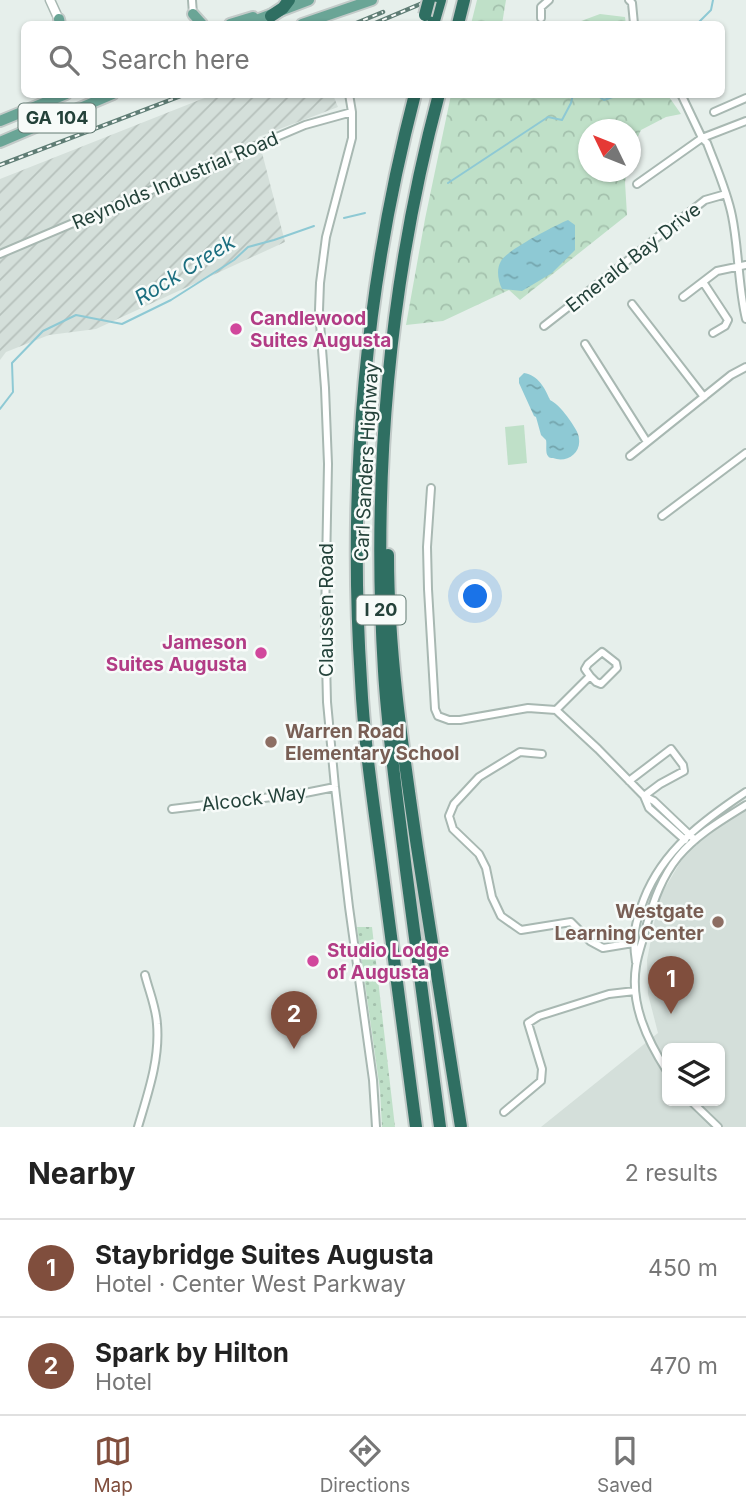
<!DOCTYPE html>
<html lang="en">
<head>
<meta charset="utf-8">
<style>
	:root { --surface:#fff; --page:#f2f2f2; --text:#222; --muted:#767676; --line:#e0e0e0; --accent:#804e3d }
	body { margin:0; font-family:Inter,sans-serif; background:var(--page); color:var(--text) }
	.controls { position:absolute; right:21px; bottom:21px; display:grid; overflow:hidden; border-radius:10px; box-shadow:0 2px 5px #0004 }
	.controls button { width:63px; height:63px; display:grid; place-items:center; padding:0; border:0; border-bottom:2px solid var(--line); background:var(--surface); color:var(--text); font:35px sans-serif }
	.compass { position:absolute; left:578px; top:119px; width:63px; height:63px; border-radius:50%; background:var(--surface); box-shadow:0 2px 5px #0004; rotate:313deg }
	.you { position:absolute; left:476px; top:597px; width:24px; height:24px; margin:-18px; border:5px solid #fff; border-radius:50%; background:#1a73e8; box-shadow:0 0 0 10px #1a73e833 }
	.badge { display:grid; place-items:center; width:46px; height:46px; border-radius:50%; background:var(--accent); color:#fff; font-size:23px; font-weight:700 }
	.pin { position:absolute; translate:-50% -58px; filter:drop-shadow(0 2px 4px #0008) }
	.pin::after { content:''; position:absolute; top:37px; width:24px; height:21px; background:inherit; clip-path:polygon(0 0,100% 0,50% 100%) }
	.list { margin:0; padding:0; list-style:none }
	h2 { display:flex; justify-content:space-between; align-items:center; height:91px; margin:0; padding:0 28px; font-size:30px }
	h2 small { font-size:23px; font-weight:400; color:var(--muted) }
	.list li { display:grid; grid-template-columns:46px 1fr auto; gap:21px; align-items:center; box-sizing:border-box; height:98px; padding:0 28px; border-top:2px solid var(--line) }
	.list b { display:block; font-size:26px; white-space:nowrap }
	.list p { margin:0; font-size:23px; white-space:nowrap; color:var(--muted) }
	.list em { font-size:23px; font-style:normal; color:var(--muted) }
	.icon { flex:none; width:38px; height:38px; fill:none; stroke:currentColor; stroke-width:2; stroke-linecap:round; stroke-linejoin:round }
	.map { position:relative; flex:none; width:746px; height:1127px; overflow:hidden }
	.search { position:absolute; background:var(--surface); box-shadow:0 2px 5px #0004; left:21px; right:21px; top:21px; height:77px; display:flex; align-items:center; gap:18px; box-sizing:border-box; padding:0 24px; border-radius:10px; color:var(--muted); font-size:26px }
	.sheet { height:287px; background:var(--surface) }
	nav { display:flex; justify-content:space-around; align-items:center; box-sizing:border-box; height:98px; border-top:2px solid var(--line); background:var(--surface); font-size:19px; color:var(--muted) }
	nav a { display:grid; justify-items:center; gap:4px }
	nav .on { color:var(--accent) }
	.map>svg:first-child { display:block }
	.built { fill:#d4dfda; fill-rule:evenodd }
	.industrial { fill:url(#industrial-furrows) }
	.grass { fill:url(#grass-dots) }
	.forest { fill:url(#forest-crowns) }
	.park { fill:#bfe0c8 }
	.water { fill:url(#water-ripples) }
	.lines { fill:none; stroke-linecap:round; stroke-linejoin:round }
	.stream { stroke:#8ec9d4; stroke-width:2 }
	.minor-casing { stroke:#a8b8b2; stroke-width:10 }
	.tertiary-casing { stroke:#a8b8b2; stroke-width:11 }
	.primary-casing { stroke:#c2cac8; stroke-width:14 }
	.motorway-casing { stroke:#c2cac8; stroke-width:16 }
	.minor { stroke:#fff; stroke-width:6 }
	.tertiary { stroke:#fff; stroke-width:8 }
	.primary { stroke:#6aa596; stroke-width:10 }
	.motorway { stroke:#2f6f62; stroke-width:12 }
	.rail-casing { stroke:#5f7d75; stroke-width:4.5 }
	.rail { stroke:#f7fbf9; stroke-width:2; stroke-dasharray:5; stroke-linecap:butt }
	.motorway-bridge-casing { stroke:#c2cac8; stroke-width:16; stroke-linecap:butt }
	.motorway-bridge { stroke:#2f6f62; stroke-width:12 }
	.hotel-dot { fill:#d1479c; stroke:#f7fbf9; stroke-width:2.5 }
	.education-dot { fill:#8d6e63; stroke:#f7fbf9; stroke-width:2.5 }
	.labels { text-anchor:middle; stroke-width:5; stroke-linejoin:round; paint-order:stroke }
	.shield { fill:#f7fbf9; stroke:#637a73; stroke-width:2 }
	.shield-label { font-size:18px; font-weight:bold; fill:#24423a }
	.street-label { font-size:19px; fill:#24423a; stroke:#f7fbf9 }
	.hotel-label { font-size:19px; font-weight:bold; fill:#b23c85; stroke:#f7fbf9; text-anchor:start }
	.education-label { font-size:19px; font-weight:bold; fill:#785e54; stroke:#f7fbf9; text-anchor:start }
	.water-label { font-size:21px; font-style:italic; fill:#1c6f80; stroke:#f7fbf9 }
</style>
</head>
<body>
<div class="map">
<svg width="746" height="1127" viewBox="0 0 746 1127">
	<defs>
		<pattern id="industrial-furrows" width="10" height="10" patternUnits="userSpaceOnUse" patternTransform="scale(1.75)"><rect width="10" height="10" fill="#d4dfda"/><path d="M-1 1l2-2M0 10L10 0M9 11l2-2" fill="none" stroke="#b6c1bc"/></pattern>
		<pattern id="grass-dots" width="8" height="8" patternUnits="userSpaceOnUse" patternTransform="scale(1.75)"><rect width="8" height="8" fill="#bfe0c8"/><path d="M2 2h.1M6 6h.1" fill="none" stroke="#a4c1ad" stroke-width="1.8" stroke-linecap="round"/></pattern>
		<pattern id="forest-crowns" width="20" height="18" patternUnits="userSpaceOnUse" patternTransform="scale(1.75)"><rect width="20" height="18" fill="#bfe0c8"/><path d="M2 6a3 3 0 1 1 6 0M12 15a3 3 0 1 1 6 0" fill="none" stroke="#a4c1ad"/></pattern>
		<pattern id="water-ripples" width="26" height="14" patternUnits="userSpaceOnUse" patternTransform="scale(1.75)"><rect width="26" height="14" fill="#8ec9d4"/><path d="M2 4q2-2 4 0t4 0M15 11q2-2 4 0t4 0" fill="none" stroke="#74a5ad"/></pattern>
	</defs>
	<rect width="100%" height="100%" fill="#e6efeb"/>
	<path class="built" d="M746 807V1127H541L658 1033 648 994 647 960 659 898 687 851 712 830ZM667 1048H720V1101H667Z"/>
	<path class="industrial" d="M212 95H333L338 107 258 137 285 242 96 329 49 335 6 352 0 360V179Z"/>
	<path class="grass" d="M357 927H372L395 1127H382L380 1090Z"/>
	<path class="forest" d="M477 0H506L502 24H471Z
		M600 14 625 17 626 24H573Z
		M667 94 681 114 666 117 641 130 631 151 630 130H588V172H627L625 182 627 215 520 300 509 290 443 321 406 325 425 219 451 95Z"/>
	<path class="park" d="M524 425 527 463 508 465 505 427Z"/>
	<path class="water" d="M568 220 575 225V250L552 273 522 291 502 289C498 281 496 269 501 261 507 250 554 226 568 220Z
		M524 373C538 375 545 388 550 400 558 404 564 412 569 419 573 425 579 433 579 439 581 454 566 463 553 458 551 458 549 458 548 456 545 453 547 444 546 440L541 435 536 417 534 416 519 383V378Z"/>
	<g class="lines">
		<path class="stream" d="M697 24 711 10 713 0
			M595 94 604 100 621 94
			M448 183 548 117 562 120 571 103 573 94
			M344 218 365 213
			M0 409 13 392 12 363 43 331 76 315 122 324 171 300 234 260 248 247 274 240 314 226"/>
		<defs>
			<path id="minor" d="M192 0 193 14
				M629 0 632 3 634 24
				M541 18V7L549 0
				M349 94 352 112V138L326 237 320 283 319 310 325 388 328 464 325 619 327 702 335 787 349 907 373 1080 376 1127
				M681 94 702 138 707 143C716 167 727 191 732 216 739 250 738 286 746 319
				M714 112 746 98
				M637 184 702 138 746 121
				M0 254 305 125 352 112
				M703 282 728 320 725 326 713 333
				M683 297 717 271 746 265
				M632 304 704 397
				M544 326 705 200 726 194
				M585 344 647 442
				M630 456 731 375 746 367
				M431 488 427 547 428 589 435 709 438 716 449 720H460L528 708 556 710 598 749 644 796 654 801 695 840
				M662 516 746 453
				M556 710 590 676 585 669 588 664 602 652 616 663 617 668 601 684 596 682 590 676
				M542 754 520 752 479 777 454 804 449 816 453 829 479 854 486 868 492 897 501 916 521 930 571 922 590 941 603 948 633 943
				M629 781 671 749 683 765 684 771 660 784 644 796
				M644 796 649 808 685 840
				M172 809 305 793 335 787
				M636 962C632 937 635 923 644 899 663 850 704 820 746 792
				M667 1071C647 1040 630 1004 636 966 638 952 644 938 647 924 654 899 662 877 678 857 696 835 722 820 746 805
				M691 1101 718 1127
				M504 1112 541 1081 542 1069 528 1023 539 1016 609 994 635 991
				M138 1127C148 1093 160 1059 157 1024 156 1007 149 991 145 975"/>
			<path id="tertiary" d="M50 0 60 22"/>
			<path id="primary" d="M193 14 202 24
				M59 19 60 24
				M230 24 253 17
				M246 24 309 0
				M302 24 372 0
				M0 121 66 94
				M0 142 113 94"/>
			<path id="motorway" d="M271 16 283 8 289 0
				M433 24 440 0
				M458 24 464 0
				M415 94C365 286 348 484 361 681 364 741 373 800 381 860 393 949 405 1038 416 1127
				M439 94C389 282 372 477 384 671 388 738 398 804 406 870 417 956 429 1041 440 1127
				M388 555C388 653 403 751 417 847 431 941 446 1034 461 1127"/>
		</defs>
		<use href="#minor" class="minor-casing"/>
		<use href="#tertiary" class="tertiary-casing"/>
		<use href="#primary" class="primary-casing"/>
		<use href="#motorway" class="motorway-casing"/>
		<use href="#minor" class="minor"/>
		<use href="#tertiary" class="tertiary"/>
		<use href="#primary" class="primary"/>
		<use href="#motorway" class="motorway"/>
		<defs>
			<path id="rail" d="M354 24 383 12
				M373 24 430 0
				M0 165 186 94"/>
		</defs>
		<use href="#rail" class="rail-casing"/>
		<use href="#rail" class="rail"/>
		<defs>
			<path id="motorway-bridge" d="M425 15 429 0"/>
		</defs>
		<use href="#motorway-bridge" class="motorway-bridge-casing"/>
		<use href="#motorway-bridge" class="motorway-bridge"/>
	</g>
	<g class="hotel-dot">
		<circle cx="236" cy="329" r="7"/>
		<circle cx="261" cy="653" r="7"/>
		<circle cx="313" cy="961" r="7"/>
	</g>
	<g class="education-dot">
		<circle cx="271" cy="742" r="7"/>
		<circle cx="718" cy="922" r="7"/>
	</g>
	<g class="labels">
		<g class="shield">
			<rect x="18.5" y="103.5" width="77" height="29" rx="5"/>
			<rect x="356.5" y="595.5" width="49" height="29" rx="5"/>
		</g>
		<g class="shield-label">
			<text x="57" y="124">GA 104</text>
			<text x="381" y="616">I 20</text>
		</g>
		<g class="street-label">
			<text transform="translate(175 180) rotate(-23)" y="7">Reynolds Industrial Road</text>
			<text transform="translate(633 257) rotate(-38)" y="7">Emerald Bay Drive</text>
			<text transform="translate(366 462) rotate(-87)" y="7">Carl Sanders Highway</text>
			<text transform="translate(326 610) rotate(-90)" y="7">Claussen Road</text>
			<text transform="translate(254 798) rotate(-7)" y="7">Alcock Way</text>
		</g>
		<g class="hotel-label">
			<text x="250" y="325">Candlewood<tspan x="250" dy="22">Suites Augusta</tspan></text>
			<text x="247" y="649" text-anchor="end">Jameson<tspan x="247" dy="22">Suites Augusta</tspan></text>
			<text x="327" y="957">Studio Lodge<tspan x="327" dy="22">of Augusta</tspan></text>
		</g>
		<g class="education-label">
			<text x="285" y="738">Warren Road<tspan x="285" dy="22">Elementary School</tspan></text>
			<text x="704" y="918" text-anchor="end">Westgate<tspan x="704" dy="22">Learning Center</tspan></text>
		</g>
		<g class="water-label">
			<text transform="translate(185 270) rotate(-32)" y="7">Rock Creek</text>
		</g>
	</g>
</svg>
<div class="controls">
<button><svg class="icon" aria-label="layers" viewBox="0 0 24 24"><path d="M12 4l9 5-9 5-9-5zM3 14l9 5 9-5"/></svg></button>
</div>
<svg class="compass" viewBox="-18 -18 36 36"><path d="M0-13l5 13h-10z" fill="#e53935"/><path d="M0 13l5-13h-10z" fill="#767676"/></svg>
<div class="you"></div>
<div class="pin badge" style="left:671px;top:1014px">1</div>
<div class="pin badge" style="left:294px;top:1049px">2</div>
<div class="search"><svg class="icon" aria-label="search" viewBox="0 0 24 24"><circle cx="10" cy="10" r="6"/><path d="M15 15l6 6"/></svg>Search here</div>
</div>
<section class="sheet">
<h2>Nearby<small>2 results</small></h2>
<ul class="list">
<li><span class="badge">1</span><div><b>Staybridge Suites Augusta</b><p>Hotel · Center West Parkway</p></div><em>450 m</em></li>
<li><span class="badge">2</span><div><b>Spark by Hilton</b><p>Hotel</p></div><em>470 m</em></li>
</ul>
</section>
<nav>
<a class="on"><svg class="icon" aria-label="map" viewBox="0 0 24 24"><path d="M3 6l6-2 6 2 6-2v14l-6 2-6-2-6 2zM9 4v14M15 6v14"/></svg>Map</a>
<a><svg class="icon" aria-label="directions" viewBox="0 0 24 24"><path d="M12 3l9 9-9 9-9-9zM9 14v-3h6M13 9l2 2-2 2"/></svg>Directions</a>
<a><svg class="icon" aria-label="saved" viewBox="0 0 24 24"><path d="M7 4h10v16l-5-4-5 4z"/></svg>Saved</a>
</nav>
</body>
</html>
